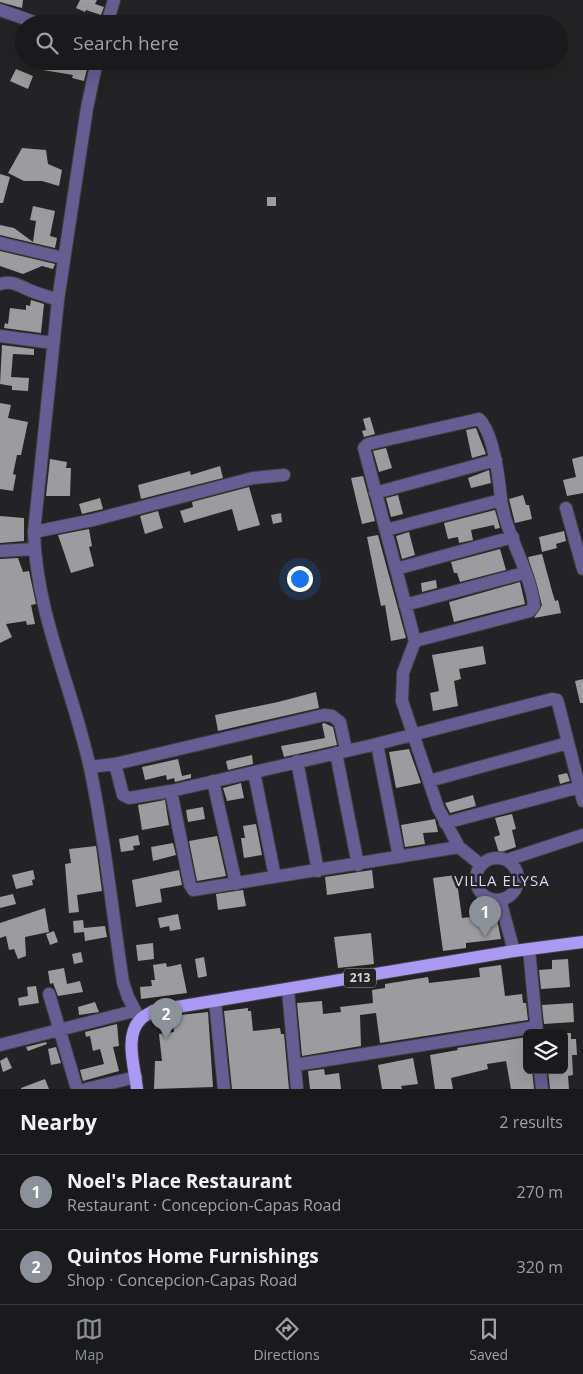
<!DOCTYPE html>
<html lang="en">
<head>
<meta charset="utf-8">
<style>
	:root { --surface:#1a1a1c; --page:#272729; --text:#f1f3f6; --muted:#9fa1a3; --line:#38383b; --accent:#8c9099 }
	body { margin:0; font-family:"Open Sans",sans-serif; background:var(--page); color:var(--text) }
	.controls { position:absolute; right:15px; bottom:15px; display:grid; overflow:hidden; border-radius:8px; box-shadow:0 5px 20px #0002 }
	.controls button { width:45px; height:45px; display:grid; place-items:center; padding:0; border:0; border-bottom:1px solid var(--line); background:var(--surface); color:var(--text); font:25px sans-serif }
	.you { position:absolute; left:299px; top:578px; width:18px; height:18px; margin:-12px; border:4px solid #fff; border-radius:50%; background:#1a73e8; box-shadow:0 0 0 8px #1a73e833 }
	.badge { display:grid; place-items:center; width:32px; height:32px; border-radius:50%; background:var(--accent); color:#fff; font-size:16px; font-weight:700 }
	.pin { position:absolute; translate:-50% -41px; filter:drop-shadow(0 1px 2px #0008) }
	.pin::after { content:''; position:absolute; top:26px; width:18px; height:15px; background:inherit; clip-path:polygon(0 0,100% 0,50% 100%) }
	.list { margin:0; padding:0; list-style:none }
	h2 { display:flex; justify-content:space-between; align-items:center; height:65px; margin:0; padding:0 20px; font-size:21px }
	h2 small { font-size:16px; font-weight:400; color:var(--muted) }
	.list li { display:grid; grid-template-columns:32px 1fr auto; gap:15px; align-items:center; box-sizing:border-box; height:75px; padding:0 20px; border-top:1px solid var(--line) }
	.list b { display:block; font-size:19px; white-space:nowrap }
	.list p { margin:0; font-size:16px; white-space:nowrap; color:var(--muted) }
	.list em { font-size:16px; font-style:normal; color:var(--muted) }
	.icon { flex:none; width:28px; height:28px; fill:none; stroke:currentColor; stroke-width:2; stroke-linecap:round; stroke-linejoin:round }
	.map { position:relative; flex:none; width:583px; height:1089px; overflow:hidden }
	.search { position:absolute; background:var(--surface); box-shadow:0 5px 20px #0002; left:15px; right:15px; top:15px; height:55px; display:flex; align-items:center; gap:12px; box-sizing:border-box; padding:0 18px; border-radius:28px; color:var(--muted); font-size:19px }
	.sheet { height:215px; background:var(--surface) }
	nav { display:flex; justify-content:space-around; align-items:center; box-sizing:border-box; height:70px; border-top:1px solid var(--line); background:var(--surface); font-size:14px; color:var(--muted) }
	nav a { display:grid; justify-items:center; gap:2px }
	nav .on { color:var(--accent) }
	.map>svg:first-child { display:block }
	.building { fill:#9c9c9f }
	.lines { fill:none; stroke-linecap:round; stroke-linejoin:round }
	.minor-casing { stroke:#404042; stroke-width:14 }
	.major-casing { stroke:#404042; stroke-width:14 }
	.minor { stroke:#665d93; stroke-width:12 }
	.major { stroke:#aa9af4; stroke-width:12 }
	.labels { text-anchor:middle; stroke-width:5; stroke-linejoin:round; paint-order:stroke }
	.shield { fill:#232325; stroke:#a1a0a2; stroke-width:1 }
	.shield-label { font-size:12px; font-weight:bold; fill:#d7d6d8 }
	.neighbourhood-label { font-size:15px; letter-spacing:1px; fill:#dbd7f5; stroke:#232325 }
</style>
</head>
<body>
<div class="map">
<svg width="583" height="1089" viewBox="0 0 583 1089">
	<rect width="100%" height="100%" fill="#232325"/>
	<path class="building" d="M0 0H23L22 8 0 2Z
		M80 0H97L95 4 104 7 101 15 86 10 85 12 76 8Z
		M39 61H75L88 65 84 81 72 78 73 75 37 69Z
		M16 69 33 76 28 89 10 81Z
		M22 148 46 150 48 164 62 170 59 186 42 181H24L8 173Z
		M0 174 10 177 3 203H0Z
		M267 197H276V206H267Z
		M33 206 55 211 50 236 57 238 55 248 0 235V225L14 228 33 242 36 221 30 220Z
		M0 251 55 264 53 269 42 266 23 274 0 266Z
		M31 300 44 304 41 333 4 328 5 323 8 324 10 308 26 310V305L30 306Z
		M2 345 34 349V355L13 354 11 377 29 378 28 391 12 390V386L0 384Z
		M0 403 11 405 8 418 28 422 21 455H17L13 474 16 475 13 491 0 489Z
		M370 417 375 434 364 437 362 431 366 430 363 419Z
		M476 428 486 454 472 458 466 430Z
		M386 448 392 468 379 472 373 451Z
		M583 456V493L567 496 563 480 576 477 572 459Z
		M50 459 67 462 66 468H71L70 496H46Z
		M220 466 223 478 141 499 138 485 190 471 191 475Z
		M489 470 491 483 471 488 468 478Z
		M363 476 375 521 362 524 351 478Z
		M249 487 260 525 238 531 232 509 184 523 180 511 193 507 192 502Z
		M398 495 403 514 391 517 386 498Z
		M523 495 526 505H529L532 519 515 523 509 499Z
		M100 498 103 509 82 514 79 504Z
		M495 510 500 528 495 529 494 525 471 530 473 540 459 543 458 537 448 539 444 523Z
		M158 511 163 528 145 534 140 516Z
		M281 513 282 522 273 524 271 515Z
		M0 516 24 518V541L0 543Z
		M89 529 92 546 89 547 94 566 71 573 58 535Z
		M564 531 566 541 556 544 557 548 542 552 539 537Z
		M409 532 415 555 402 559 396 536Z
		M378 535 406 638 391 641 385 605 381 606 367 537Z
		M500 549 506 570 460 582 457 573H454L451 562Z
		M542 554 552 591 555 601 558 600 561 613 534 618 542 605 528 557Z
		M18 558 23 572 29 571 36 604 31 605 35 624 27 625 26 621 6 624 12 637 0 643V559Z
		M436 580 437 588 422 592 421 583Z
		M520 582 525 604 454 622 449 602Z
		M483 646 486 664 459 669 461 679 454 681 458 706 433 711 430 693 439 691 432 655Z
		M583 679V703H580L575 681Z
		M316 692 319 708 218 731 215 715 278 702Z
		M324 723 333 727 337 745 284 757 281 746 325 738 322 724Z
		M409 749 421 783 396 788 389 752Z
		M252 755 253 764 228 770 226 761Z
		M178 759 182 776 191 774V778L175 782 174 778 167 780 166 775 145 780 142 767Z
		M567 773 570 781 560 784 558 775Z
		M241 783 244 798 227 801 223 788Z
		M473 795 476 806 450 813 445 803Z
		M165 800 169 825 142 830 138 805Z
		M203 807 205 819 188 822 186 810Z
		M512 814 516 829 512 830 516 847 499 853 494 837 500 835 495 818Z
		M435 819 438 832 423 833 425 844 405 847 401 825Z
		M256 824 262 855 244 858 241 838H245L243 826Z
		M138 835 140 845 133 846 134 850 121 852 119 839Z
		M217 836 226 876 197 881 189 841Z
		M173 843 176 855 153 861 151 847Z
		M96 846 102 891 77 895 79 912 69 913 65 864 71 863 69 849Z
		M33 870 35 879 32 880 33 885 16 889 12 875Z
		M179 870 182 885 160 889 162 902 136 907 132 880Z
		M372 870 374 888 327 895 325 877Z
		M456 875 462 918 496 914 501 939 466 943V948L443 951 433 878Z
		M243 890 246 906 218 910 216 894Z
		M13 894 16 904 0 908V897Z
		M45 908 49 932 25 937 26 956 18 959 14 949 9 950 6 936 0 938V923Z
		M178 914 181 929 170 931 169 926 160 928 158 918Z
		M83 920 84 928 105 926 107 937 85 941 84 932 74 933 73 921Z
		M54 931 58 942 50 945 46 934Z
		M371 933 374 964 338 968 334 937Z
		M153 943 154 959 138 961 136 945Z
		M81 952 83 962 74 964 72 954Z
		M204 957 207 976 198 978 195 959Z
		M568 959 570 987 541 989 539 970 552 969V960Z
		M166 963 167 967 181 964 187 993 141 999 140 987 152 986 151 980H155L153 965Z
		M501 965 505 996 522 994 523 1003H526L528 1020 380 1043 376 1013 360 1015 361 1046 302 1056 297 1003 322 1001 323 1014 341 1012 340 1007 373 1003 372 990 385 988V984L428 977 429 983 480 977 479 968Z
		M64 968 67 984 80 981 83 992 58 996 53 983 50 984 48 971Z
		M36 986 39 1003 19 1006 18 998 28 996 27 987Z
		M95 1002 99 1012 79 1015 78 1007Z
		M573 1003 574 1022 544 1024 542 1005Z
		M248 1008V1011H251L253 1031 280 1028 281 1034H284L289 1089H232L224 1011Z
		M208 1012 213 1087 154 1089 155 1061H162L159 1034 174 1032 172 1016Z
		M117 1024 119 1046 113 1047 119 1071 83 1081 80 1070 104 1064 100 1049 93 1051 90 1036 86 1037 85 1032Z
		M564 1033H571V1039H576L577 1055H572L573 1075 568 1076 569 1089H550L548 1070H564Z
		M527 1037V1070H532L534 1089H511L506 1061 487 1064 488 1069 451 1078 453 1089H435L430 1055 458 1050 457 1048Z
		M46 1042 47 1044 28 1051 26 1047Z
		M56 1047 61 1063 51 1065 48 1049Z
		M7 1057 12 1068 3 1072 0 1061Z
		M413 1058 418 1084 401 1086 402 1089H382L378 1065Z
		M324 1069 325 1075 339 1073 341 1089H310L308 1071Z
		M45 1079 49 1089H21V1088Z"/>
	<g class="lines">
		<defs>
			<path id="minor" d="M0 10 40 24
				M107 24 114 0
				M97 61 87 108 58 300 34 532C36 614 73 689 90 768 105 838 112 911 123 982L128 997 140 1020
				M0 243 63 258
				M0 284C15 280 20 287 34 292 42 295 50 297 58 300
				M0 336 53 343
				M375 493 496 460
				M566 508 583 569
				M386 530 501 500
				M34 532 93 520 253 478 284 475
				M0 551 34 549
				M396 569 513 537
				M405 605 524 573
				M415 641 530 611 534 606C531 572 505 533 501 499 499 479 494 433 479 419L368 444 364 448 415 641 403 673 402 701 438 808 459 847
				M377 744 399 857
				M336 753 358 865
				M297 761 318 871
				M115 764 123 795 129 798 171 791 377 744 552 699 557 700 558 703 583 801
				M90 767 115 764 324 715 332 716 340 722 346 750
				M254 772 275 877
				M213 781 236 884
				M429 781 568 743
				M171 791 190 885 193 890 459 847 481 865
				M445 823 580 787
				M476 879a21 21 0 1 1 42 0a21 21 0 1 1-42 0Z
				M507 860 583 835
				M500 900 514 951
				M529 949 537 1033
				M288 990 297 1089
				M49 994 77 1089
				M215 1001 224 1089
				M0 1045 134 1011
				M295 1065 536 1027
				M540 1070 542 1089
				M86 1089 136 1077"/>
			<path id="major" d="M137 1089C135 1069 124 1036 140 1020 143 1016 149 1014 153 1011L514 951 583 942"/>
		</defs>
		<use href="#minor" class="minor-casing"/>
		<use href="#major" class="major-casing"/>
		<use href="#minor" class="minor"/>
		<use href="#major" class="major"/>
	</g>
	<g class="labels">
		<rect class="shield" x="344" y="968.5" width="32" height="19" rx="4"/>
		<g class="shield-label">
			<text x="360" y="982">213</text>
		</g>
		<g class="neighbourhood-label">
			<text x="502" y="886">VILLA ELYSA</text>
		</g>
	</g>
</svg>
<div class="controls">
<button><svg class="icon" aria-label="layers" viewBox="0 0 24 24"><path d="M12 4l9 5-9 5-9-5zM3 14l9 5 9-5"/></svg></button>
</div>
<div class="you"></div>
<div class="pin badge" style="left:485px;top:937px">1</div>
<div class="pin badge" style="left:166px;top:1039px">2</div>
<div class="search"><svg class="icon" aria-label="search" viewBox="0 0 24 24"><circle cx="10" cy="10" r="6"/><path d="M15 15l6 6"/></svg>Search here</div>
</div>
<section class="sheet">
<h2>Nearby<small>2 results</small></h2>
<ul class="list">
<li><span class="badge">1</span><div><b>Noel's Place Restaurant</b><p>Restaurant · Concepcion-Capas Road</p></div><em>270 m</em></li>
<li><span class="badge">2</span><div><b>Quintos Home Furnishings</b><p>Shop · Concepcion-Capas Road</p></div><em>320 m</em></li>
</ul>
</section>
<nav>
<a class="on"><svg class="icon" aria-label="map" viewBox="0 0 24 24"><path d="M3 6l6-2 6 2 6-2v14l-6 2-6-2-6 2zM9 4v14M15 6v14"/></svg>Map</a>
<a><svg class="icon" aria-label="directions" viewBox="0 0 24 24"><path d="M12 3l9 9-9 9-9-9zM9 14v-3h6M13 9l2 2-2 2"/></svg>Directions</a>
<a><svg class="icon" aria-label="saved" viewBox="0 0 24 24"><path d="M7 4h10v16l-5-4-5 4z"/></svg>Saved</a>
</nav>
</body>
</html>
